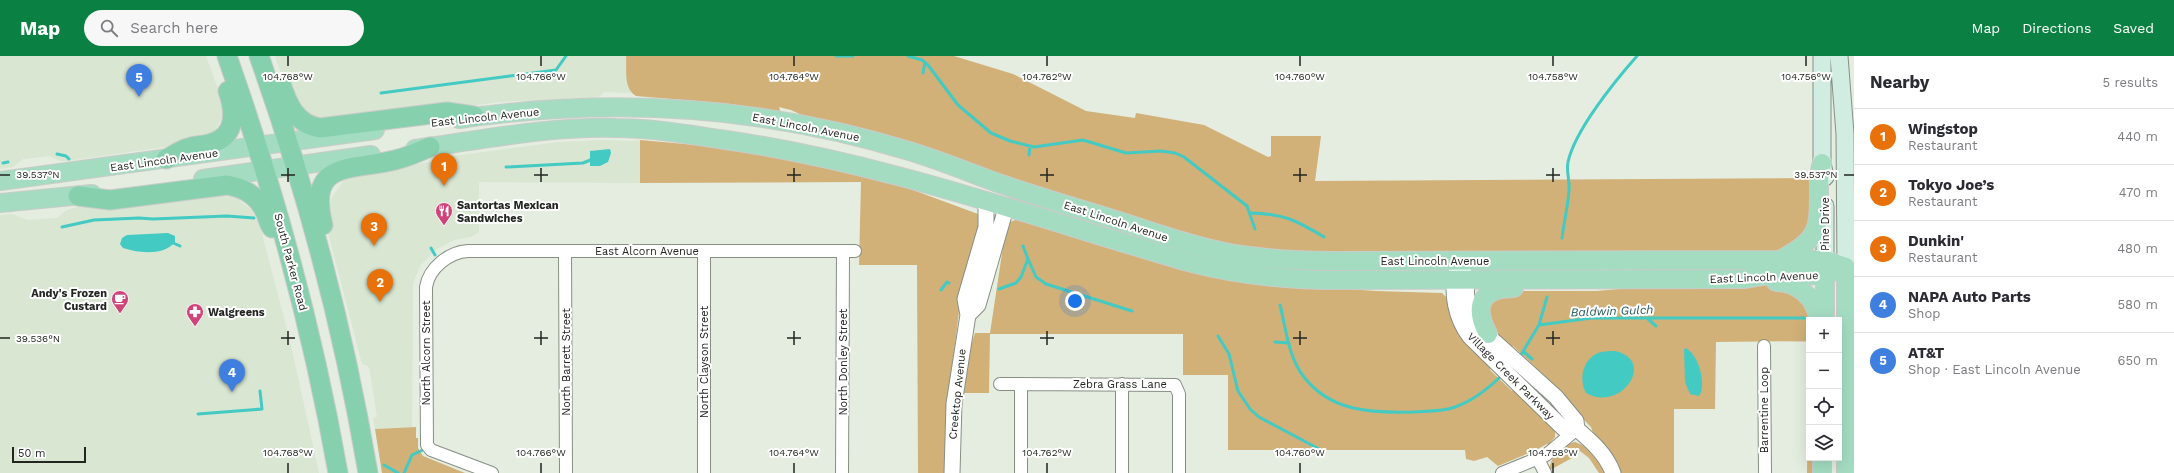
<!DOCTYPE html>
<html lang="en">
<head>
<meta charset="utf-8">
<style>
	:root { --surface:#fff; --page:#f7f7f7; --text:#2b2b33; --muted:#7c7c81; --line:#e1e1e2; --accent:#0b8043 }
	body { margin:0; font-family:"Work Sans",sans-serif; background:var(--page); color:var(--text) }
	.controls { position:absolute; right:12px; bottom:12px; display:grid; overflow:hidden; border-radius:0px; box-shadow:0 4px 16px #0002 }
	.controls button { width:36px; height:36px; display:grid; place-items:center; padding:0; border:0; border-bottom:1px solid var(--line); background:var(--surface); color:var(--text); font:20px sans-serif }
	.scale { position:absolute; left:12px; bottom:10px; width:74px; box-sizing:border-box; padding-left:4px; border:2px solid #222520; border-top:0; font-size:11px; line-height:14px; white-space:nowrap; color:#222520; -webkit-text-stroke:3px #fff; paint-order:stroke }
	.you { position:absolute; left:1075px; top:245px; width:14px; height:14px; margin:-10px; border:3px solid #fff; border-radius:50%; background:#1a73e8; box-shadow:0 0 0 6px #1a73e833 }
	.badge { display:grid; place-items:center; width:26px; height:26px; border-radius:50%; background:var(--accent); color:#fff; font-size:13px; font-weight:700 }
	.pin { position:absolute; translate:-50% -33px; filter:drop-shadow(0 1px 2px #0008) }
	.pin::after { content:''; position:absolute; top:21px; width:14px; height:12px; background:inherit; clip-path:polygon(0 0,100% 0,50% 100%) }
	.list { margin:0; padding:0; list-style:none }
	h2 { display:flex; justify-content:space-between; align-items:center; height:52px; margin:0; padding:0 16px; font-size:17px }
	h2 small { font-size:13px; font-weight:400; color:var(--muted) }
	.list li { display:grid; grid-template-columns:26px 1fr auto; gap:12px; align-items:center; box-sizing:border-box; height:56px; padding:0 16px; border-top:1px solid var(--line) }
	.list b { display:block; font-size:15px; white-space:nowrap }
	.list p { margin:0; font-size:13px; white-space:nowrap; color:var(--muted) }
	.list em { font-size:13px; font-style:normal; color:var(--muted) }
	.icon { flex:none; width:22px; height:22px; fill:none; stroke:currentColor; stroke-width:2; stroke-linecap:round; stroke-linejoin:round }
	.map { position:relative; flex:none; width:1854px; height:417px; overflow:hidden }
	header { display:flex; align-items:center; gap:24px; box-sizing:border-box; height:56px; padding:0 20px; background:var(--accent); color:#fff }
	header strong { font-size:19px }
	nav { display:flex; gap:22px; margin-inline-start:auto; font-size:14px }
	.search { width:280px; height:36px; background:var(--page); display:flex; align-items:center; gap:10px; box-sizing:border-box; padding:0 14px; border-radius:22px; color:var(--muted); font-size:15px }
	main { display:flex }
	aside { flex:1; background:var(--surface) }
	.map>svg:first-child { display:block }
	.built { fill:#d8e6d2 }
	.green { fill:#d1b178 }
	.water { fill:#42cac3 }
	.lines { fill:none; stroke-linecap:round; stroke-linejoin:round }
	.stream { stroke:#42cac3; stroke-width:3 }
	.minor-casing { stroke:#878f84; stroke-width:14 }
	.tertiary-casing { stroke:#878f84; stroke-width:17 }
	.secondary-casing { stroke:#878f84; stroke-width:19 }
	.primary-casing { stroke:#cacbc9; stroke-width:20 }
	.trunk-casing { stroke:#cacbc9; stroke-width:21 }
	.minor { stroke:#fff; stroke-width:12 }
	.tertiary { stroke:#fff; stroke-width:15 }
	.secondary { stroke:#d1ede1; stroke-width:17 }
	.primary { stroke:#a4dcc2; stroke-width:18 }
	.trunk { stroke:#86d0ae; stroke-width:19 }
	.ticks { fill:none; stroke:#222520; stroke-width:1.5 }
	.labels { text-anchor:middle; stroke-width:4; stroke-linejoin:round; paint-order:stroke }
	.street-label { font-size:11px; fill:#222520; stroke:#fff }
	.poi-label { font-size:11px; font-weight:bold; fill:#222520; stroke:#fff; text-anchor:start }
	.water-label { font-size:12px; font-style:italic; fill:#245b58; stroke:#fff }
	.ticks-label { font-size:10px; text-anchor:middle; fill:#222520; stroke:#fff; stroke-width:4; stroke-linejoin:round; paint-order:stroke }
</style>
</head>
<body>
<header>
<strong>Map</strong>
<div class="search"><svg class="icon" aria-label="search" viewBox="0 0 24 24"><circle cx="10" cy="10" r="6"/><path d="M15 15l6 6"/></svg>Search here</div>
<nav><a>Map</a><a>Directions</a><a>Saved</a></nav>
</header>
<main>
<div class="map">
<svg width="1854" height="417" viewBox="0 0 1854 417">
	<rect width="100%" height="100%" fill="#e4ede0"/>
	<path class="built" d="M0 0H206L222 44 224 58 215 74 199 86 67 105H60L50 100 23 103 13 111 0 113Z
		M275 0H788L911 86 846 69 804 60 791 54 779 51 780 55H778L722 47 641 41 631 37 605 36 598 41 499 46 339 68 316 66 290 42Z
		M600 84 632 85 640 84V127L479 126V176L471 181 454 184 435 194 420 210 413 228 412 371 375 373 373 362 377 361 370 316 368 310 362 308 325 165 332 141 345 123 359 116 444 104 446 101 559 86Z
		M209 134 241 140 239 145 252 154 260 170 290 285 319 417H0V159L12 158 28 164 57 162 65 155 72 152Z"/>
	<path class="green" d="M626 0H954L1013 18 1086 55 1135 62 1136 57 1204 69 1268 101 1271 100V80H1321L1315 125 1816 122 1813 168 1783 196 1304 198 1212 187 1011 125 917 88 846 69 804 60 791 54 779 51 780 55H778L722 47 636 40C623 32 627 13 626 0Z
		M640 84 741 93 875 120 978 158 981 164 960 247 946 364 945 417H918L917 209H859L861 126 640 127Z
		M1018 163 1317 231 1376 235 1442 237 1448 243 1491 312 1490 314 1512 335 1514 334 1555 373V381L1548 389 1547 388 1536 394 1498 410 1487 401 1474 405 1466 403 1465 394H1228V319H1183V278H990L989 337H962L965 308 975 277H990L1006 171 1010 166Z
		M1666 229H1779L1809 249V402H1812V417H1807L1809 285 1716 286 1715 353H1674V417H1619L1593 377 1591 371 1533 313 1535 311 1513 290 1511 292 1490 271 1485 252 1505 235H1596Z
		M416 371V382H418V392L423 400 465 417H382L375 373Z
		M1575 386C1591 391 1598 404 1606 417H1599L1589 402 1580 395 1572 402 1550 414C1548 403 1564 388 1575 386Z"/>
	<path class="water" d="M610 93 611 97 608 106 600 110H590V95Z
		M168 177 175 180V186C164 200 138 197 123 192L120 188 122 182 127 179Z
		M1686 292C1688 294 1692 296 1693 299 1700 307 1706 331 1699 340L1690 338 1685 326 1684 293Z
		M1615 295C1657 304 1621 357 1586 337 1579 325 1582 305 1596 298 1602 295 1609 295 1615 295Z"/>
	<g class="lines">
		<path class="stream" d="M836 0H853
			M908 0 922 4 928 9 958 49 991 77 1010 85 1034 91 1083 84 1126 97 1161 95 1175 97 1184 101 1247 150 1255 173
			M923 17 925 6
			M381 37 556 14 566 0
			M57 98 66 100 69 103
			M1029 99 1030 90
			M3 107 8 106
			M506 111 583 107 593 103
			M1251 157C1284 158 1296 164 1324 181
			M62 171 94 164 139 162 153 163 227 160 254 162
			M1562 182C1564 166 1568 150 1569 134 1570 124 1566 116 1568 106 1575 74 1615 25 1637 0
			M171 186 180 190
			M431 192 435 199
			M1028 203 1036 221 1046 228 1132 255
			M999 233 1016 227 1021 221 1028 203 1023 190
			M941 234 947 226 949 227
			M1280 249C1286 272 1288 301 1304 321 1331 356 1372 357 1412 356 1426 355 1442 356 1455 351 1472 345 1489 332 1502 319
			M1648 263 1656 270
			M1539 269 1591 262H1805
			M1218 280 1229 298 1238 335 1250 353 1259 361 1319 393
			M1275 286 1289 287
			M1524 296 1532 303
			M1519 302 1539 269 1547 241
			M198 358 262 353 260 335
			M384 409 398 417
			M404 417 412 399 427 392"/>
		<defs>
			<path id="minor" d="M565 195 566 417
				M1764 290 1765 417
				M1000 328 1175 329 1179 338V417
				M1021 328V417
				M1122 328V417
				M1538 403 1545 417
				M492 417 431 394 427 389 426 231C429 212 449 196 468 195H855
				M704 417V195
				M842 417 843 195
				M1502 417 1546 399 1577 373"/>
			<path id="tertiary" d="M1457 214C1450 236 1456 263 1470 281L1564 373H1577C1592 386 1606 398 1613 417
				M1463 214 1466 224 1467 246 1475 268 1556 341 1576 365 1577 373
				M968 259 978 249 1006 152
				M952 417 954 348 968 259 965 243 986 171V146"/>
			<path id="secondary" d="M1822 0V107L1825 121
				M1839 0 1845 78 1846 211
				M1825 150V204"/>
			<path id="primary" d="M459 63C610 41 763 50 909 95 939 104 968 116 998 127 1039 141 1080 153 1122 166 1159 178 1196 191 1234 198 1267 203 1300 205 1333 205L1825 204 1846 211
				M415 93C481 84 548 70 616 72 651 72 685 78 719 83 879 105 1033 161 1188 206 1233 218 1277 223 1323 224L1745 223 1762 220 1825 219 1846 211
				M203 123 371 99
				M0 125 375 74
				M0 147 92 138
				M1780 204C1818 183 1819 176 1819 135 1819 125 1818 117 1822 107
				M1846 211V417
				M1776 226C1797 226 1817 242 1818 264
				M1825 264V207
				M1488 278C1473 250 1481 232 1514 232
				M1822 417V402"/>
			<path id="trunk" d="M227 0C275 136 313 275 338 417
				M259 0C307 135 344 275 368 417
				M281 28C288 49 296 68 320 72L447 56 474 60
				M166 103C173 100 180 94 188 92 196 89 204 90 212 87 237 79 235 55 228 35
				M78 140 110 144 227 129C245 132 259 141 266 158 268 163 269 168 272 172
				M323 169C306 103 353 115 395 104 407 101 419 96 430 91"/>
		</defs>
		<use href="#minor" class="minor-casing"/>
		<use href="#tertiary" class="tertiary-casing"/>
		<use href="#secondary" class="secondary-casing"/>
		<use href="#primary" class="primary-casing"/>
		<use href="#trunk" class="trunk-casing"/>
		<use href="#minor" class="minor"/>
		<use href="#tertiary" class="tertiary"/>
		<use href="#secondary" class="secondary"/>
		<use href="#primary" class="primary"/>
		<use href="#trunk" class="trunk"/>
	</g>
	<path class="ticks" d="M288 0V10M541 0V10M794 0V10M1047 0V10M1300 0V10M1553 0V10M1806 0V10M288 112V126M541 112V126M794 112V126M1047 112V126M1300 112V126M1553 112V126M0 119H10M281 119H295M534 119H548M787 119H801M1040 119H1054M1293 119H1307M1546 119H1560M1844 119H1854M288 275V289M541 275V289M794 275V289M1047 275V289M1300 275V289M1553 275V289M0 282H10M281 282H295M534 282H548M787 282H801M1040 282H1054M1293 282H1307M1546 282H1560M288 407V417M541 407V417M794 407V417M1047 407V417M1300 407V417M1553 407V417"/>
	<defs>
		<symbol id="restaurant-pin" viewBox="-11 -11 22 30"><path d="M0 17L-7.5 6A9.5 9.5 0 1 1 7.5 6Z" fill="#cf4479" stroke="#fff"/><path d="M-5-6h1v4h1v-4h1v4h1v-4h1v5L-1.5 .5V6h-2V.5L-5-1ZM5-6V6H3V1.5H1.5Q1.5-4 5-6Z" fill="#fff"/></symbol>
		<symbol id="cafe-pin" viewBox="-11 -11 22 30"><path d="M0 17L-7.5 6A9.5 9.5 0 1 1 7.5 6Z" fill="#cf4479" stroke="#fff"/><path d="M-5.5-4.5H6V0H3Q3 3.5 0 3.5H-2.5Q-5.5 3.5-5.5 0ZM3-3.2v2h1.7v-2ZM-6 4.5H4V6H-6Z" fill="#fff"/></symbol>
		<symbol id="pharmacy-pin" viewBox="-11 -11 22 30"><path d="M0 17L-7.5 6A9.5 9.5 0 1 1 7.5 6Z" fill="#cf4479" stroke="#fff"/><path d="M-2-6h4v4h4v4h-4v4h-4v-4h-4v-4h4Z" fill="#fff"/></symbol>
	</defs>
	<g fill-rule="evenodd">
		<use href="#restaurant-pin" x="434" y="145" width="20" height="27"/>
		<use href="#cafe-pin" x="110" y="233" width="20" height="27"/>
		<use href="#pharmacy-pin" x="185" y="246" width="20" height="27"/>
	</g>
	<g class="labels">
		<g class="street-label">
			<text transform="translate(485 61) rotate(-6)" y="4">East Lincoln Avenue</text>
			<text transform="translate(806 71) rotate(11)" y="4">East Lincoln Avenue</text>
			<text transform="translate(164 104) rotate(-8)" y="4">East Lincoln Avenue</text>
			<text transform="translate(1116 165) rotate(18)" y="4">East Lincoln Avenue</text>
			<text transform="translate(1825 168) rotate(-90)" y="4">Pine Drive</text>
			<text x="647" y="199">East Alcorn Avenue</text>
			<text x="1435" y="209">East Lincoln Avenue</text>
			<text transform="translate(291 206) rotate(75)" y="4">South Parker Road</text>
			<text transform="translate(1764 221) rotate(-2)" y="4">East Lincoln Avenue</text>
			<text transform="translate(426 297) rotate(-90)" y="4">North Alcorn Street</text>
			<text transform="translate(566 306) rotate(-90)" y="4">North Barrett Street</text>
			<text transform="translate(704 306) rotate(-90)" y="4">North Clayson Street</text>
			<text transform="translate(843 306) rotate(-90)" y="4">North Donley Street</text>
			<text transform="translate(1511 320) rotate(45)" y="4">Village Creek Parkway</text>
			<text x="1120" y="332">Zebra Grass Lane</text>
			<text transform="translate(957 338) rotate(-84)" y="4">Creektop Avenue</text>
			<text transform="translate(1764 354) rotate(-90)" y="4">Barrentine Loop</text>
		</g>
		<g class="poi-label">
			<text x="457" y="153">Santortas Mexican<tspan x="457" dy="13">Sandwiches</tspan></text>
			<text x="107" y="241" text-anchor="end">Andy's Frozen<tspan x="107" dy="13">Custard</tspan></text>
			<text x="208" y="260">Walgreens</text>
		</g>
		<g class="water-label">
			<text transform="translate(1612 255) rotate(-2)" y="4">Baldwin Gulch</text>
		</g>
	</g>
	<g class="ticks-label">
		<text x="288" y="24">104.768°W</text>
		<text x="541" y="24">104.766°W</text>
		<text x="794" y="24">104.764°W</text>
		<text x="1047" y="24">104.762°W</text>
		<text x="1300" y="24">104.760°W</text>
		<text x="1553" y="24">104.758°W</text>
		<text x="1806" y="24">104.756°W</text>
		<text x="38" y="122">39.537°N</text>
		<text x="1816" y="122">39.537°N</text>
		<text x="38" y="286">39.536°N</text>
		<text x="288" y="400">104.768°W</text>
		<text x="541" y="400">104.766°W</text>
		<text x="794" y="400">104.764°W</text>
		<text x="1047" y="400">104.762°W</text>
		<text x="1300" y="400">104.760°W</text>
		<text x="1553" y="400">104.758°W</text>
	</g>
</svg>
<div class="controls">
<button>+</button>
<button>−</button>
<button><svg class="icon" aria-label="locate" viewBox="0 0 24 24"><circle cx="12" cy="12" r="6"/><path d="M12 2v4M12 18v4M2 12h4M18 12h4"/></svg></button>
<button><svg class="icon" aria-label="layers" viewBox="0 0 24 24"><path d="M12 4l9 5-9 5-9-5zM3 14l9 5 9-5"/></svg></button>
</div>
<div class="scale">50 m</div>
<div class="you"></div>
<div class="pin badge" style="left:444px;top:130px;background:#e8710a">1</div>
<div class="pin badge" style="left:380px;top:246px;background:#e8710a">2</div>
<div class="pin badge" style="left:374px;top:190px;background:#e8710a">3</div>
<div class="pin badge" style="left:232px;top:336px;background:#3f7fe0">4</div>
<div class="pin badge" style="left:139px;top:41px;background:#3f7fe0">5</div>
</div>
<aside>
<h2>Nearby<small>5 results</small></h2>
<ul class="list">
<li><span class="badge" style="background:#e8710a">1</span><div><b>Wingstop</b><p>Restaurant</p></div><em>440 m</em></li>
<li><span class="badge" style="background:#e8710a">2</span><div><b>Tokyo Joe’s</b><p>Restaurant</p></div><em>470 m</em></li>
<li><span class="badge" style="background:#e8710a">3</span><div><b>Dunkin'</b><p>Restaurant</p></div><em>480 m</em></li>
<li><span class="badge" style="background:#3f7fe0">4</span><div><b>NAPA Auto Parts</b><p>Shop</p></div><em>580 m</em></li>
<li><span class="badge" style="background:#3f7fe0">5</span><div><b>AT&amp;T</b><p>Shop · East Lincoln Avenue</p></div><em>650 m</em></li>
</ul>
</aside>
</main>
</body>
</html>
